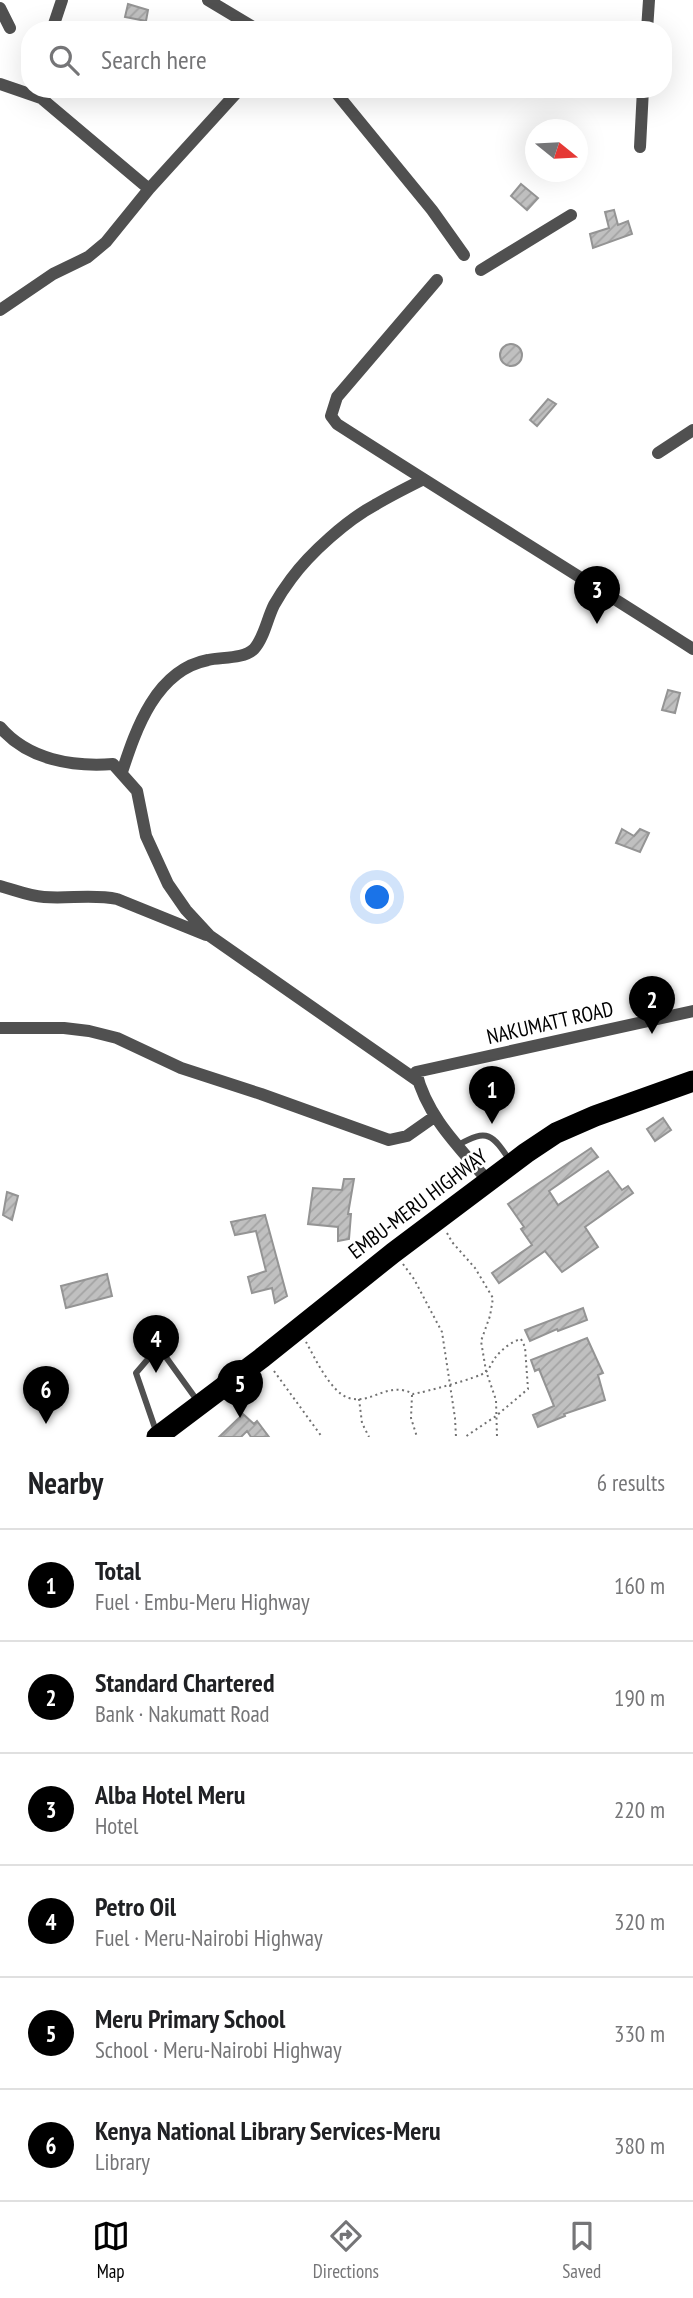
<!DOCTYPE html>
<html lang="en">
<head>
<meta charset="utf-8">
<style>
	:root { --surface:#fff; --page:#f2f2f2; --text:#202124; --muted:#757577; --line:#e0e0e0; --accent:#000 }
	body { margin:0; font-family:"PT Sans Narrow",sans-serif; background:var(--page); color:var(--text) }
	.compass { position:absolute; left:525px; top:119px; width:63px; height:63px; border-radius:50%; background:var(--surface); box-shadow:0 7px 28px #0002; rotate:108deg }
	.you { position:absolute; left:378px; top:898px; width:24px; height:24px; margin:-18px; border:5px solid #fff; border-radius:50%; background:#1a73e8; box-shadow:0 0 0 10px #1a73e833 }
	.badge { display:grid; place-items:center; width:46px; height:46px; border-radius:50%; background:var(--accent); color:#fff; font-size:23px; font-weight:700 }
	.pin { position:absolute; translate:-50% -58px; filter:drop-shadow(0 2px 4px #0008) }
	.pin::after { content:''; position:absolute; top:37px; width:24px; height:21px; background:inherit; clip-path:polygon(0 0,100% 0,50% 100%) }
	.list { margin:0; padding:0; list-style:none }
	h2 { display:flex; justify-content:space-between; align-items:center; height:91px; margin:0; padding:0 28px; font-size:30px }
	h2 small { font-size:23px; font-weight:400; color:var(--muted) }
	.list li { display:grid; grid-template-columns:46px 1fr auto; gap:21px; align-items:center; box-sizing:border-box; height:112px; padding:0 28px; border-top:2px solid var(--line) }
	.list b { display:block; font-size:26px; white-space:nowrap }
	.list p { margin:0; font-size:23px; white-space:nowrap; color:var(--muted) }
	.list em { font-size:23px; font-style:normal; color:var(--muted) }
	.icon { flex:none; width:38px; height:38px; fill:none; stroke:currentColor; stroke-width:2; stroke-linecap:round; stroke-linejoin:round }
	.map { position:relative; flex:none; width:693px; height:1437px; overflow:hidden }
	.search { position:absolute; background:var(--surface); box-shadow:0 7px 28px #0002; left:21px; right:21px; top:21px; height:77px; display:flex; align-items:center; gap:18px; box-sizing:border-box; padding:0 24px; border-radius:28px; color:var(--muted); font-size:26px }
	.sheet { height:763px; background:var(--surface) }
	nav { display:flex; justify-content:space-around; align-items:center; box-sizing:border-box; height:98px; border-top:2px solid var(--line); background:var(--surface); font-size:19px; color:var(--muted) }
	nav a { display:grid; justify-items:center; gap:4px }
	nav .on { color:var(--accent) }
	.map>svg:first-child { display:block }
	.building { fill:url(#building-hatch); stroke:#949494; stroke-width:2 }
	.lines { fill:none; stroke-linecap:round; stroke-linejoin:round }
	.path { stroke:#727272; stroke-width:2; stroke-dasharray:2 3.5; stroke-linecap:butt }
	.lane { stroke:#505050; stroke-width:6 }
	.street { stroke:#505050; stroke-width:12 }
	.highway { stroke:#000; stroke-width:21 }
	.labels { text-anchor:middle; stroke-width:5; stroke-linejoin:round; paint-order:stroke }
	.street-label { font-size:21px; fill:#000; stroke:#fff }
</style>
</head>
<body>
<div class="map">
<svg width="693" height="1437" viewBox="0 0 693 1437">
	<defs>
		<pattern id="building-hatch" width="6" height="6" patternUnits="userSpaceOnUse" patternTransform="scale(1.75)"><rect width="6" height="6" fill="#c0c0c0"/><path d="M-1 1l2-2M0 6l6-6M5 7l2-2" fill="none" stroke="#a3a3a3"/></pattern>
	</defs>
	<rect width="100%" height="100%" fill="#fff"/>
	<path class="building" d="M128 4 148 10 146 21 125 17Z
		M521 184 538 198 527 210 511 196Z
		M614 210 618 225 628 221 632 234 593 248 590 234 609 228 605 212Z
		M500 355a11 11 0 1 1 22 0a11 11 0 1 1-22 0Z
		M548 399 556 404 537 426 530 420Z
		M668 690 680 693 675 713 662 710Z
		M622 829 634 836 640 829 649 833 640 852 616 843Z
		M663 1118 671 1130 655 1141 647 1129Z
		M591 1148 598 1157 549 1191 558 1205 608 1171 622 1190 628 1186 633 1193 585 1227 598 1247 562 1272 545 1251 499 1283 492 1273 532 1245 521 1229 524 1227 508 1204Z
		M344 1179H354L348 1214H351L349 1239 338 1241V1227L308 1224 313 1188 342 1190Z
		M7 1192 18 1196 12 1220 3 1215Z
		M265 1215 287 1296 275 1303 272 1288 252 1293 248 1277 266 1271 256 1231 235 1235 231 1222Z
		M107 1274 112 1296 66 1308 61 1286Z
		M583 1308 587 1320 558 1331 557 1329 530 1341 525 1330Z
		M587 1338 603 1373 598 1375 605 1400 564 1414 565 1416 538 1427 533 1415 554 1406 539 1369 535 1371 531 1360Z
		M243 1414 254 1424 257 1421 269 1437H251L247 1431 241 1437H219Z"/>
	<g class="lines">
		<path class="path" d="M447 1233 452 1242 475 1268 493 1298 490 1316 481 1341 486 1371 496 1400 497 1437
			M403 1264 414 1279 442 1332 455 1418 456 1437
			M306 1342C315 1358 331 1393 349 1398 372 1405 388 1380 413 1394 425 1392 478 1378 486 1372 490 1368 492 1362 495 1358 501 1350 512 1341 521 1339L525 1347 528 1389 496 1416 465 1437
			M274 1371 322 1437
			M412 1395 411 1418 417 1437
			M359 1399 362 1423 369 1437"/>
		<path class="lane" d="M458 1145C488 1128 492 1134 511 1162
			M156 1431 136 1373 148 1359 163 1353 199 1403"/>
		<path class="street" d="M208 0 258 30
			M0 8 10 28
			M52 30 62 0
			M647 30 649 0
			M0 84 41 98 149 189
			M333 89 432 210 464 255
			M640 147 643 89
			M481 270 571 215
			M437 280 337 397 331 416 337 424C455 500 575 573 693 649
			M0 310 53 274 88 257 106 242 149 189 240 89
			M658 453 693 430
			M0 727C28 760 73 767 113 764L137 791 146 836 168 884 186 910 210 936 418 1081
			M122 772C136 729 156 670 208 660 221 657 244 659 254 649 264 638 267 619 274 605 279 596 285 587 291 579 310 553 347 520 375 505 390 496 406 488 422 480
			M0 886C15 890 29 896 44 897 68 899 93 894 117 899L206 935
			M0 1028H64L89 1031 117 1038 181 1068 261 1094 389 1140 407 1136 434 1117
			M488 1181C459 1147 427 1117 416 1072L693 1011"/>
		<path class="highway" d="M157 1437 263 1357 393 1253 526 1153 556 1133 595 1116 693 1081"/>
	</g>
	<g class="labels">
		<g class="street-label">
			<text transform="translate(550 1023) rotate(-13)" y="7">NAKUMATT ROAD</text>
			<text transform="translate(418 1204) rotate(-37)" y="7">EMBU-MERU HIGHWAY</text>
		</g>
	</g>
</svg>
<svg class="compass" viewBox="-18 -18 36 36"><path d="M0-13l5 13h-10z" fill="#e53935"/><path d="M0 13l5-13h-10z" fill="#757577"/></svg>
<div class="you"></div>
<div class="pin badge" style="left:492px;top:1124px">1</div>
<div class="pin badge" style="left:652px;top:1034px">2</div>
<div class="pin badge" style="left:597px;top:624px">3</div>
<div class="pin badge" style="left:156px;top:1373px">4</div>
<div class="pin badge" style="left:240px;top:1418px">5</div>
<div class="pin badge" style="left:46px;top:1424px">6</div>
<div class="search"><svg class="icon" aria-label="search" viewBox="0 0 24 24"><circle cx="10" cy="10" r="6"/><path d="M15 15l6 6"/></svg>Search here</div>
</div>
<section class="sheet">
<h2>Nearby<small>6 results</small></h2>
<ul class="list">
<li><span class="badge">1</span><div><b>Total</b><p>Fuel · Embu-Meru Highway</p></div><em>160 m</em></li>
<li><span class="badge">2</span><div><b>Standard Chartered</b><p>Bank · Nakumatt Road</p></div><em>190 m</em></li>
<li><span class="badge">3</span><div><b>Alba Hotel Meru</b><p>Hotel</p></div><em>220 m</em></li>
<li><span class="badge">4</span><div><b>Petro Oil</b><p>Fuel · Meru-Nairobi Highway</p></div><em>320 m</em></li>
<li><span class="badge">5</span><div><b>Meru Primary School</b><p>School · Meru-Nairobi Highway</p></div><em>330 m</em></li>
<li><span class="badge">6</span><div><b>Kenya National Library Services-Meru</b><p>Library</p></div><em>380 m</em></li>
</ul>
</section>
<nav>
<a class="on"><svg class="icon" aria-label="map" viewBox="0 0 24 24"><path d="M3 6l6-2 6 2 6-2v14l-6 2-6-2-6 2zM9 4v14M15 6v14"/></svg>Map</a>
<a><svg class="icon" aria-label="directions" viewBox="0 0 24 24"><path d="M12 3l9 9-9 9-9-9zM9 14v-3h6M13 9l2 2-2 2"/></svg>Directions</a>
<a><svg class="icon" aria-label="saved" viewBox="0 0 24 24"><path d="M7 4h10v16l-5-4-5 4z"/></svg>Saved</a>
</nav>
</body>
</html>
